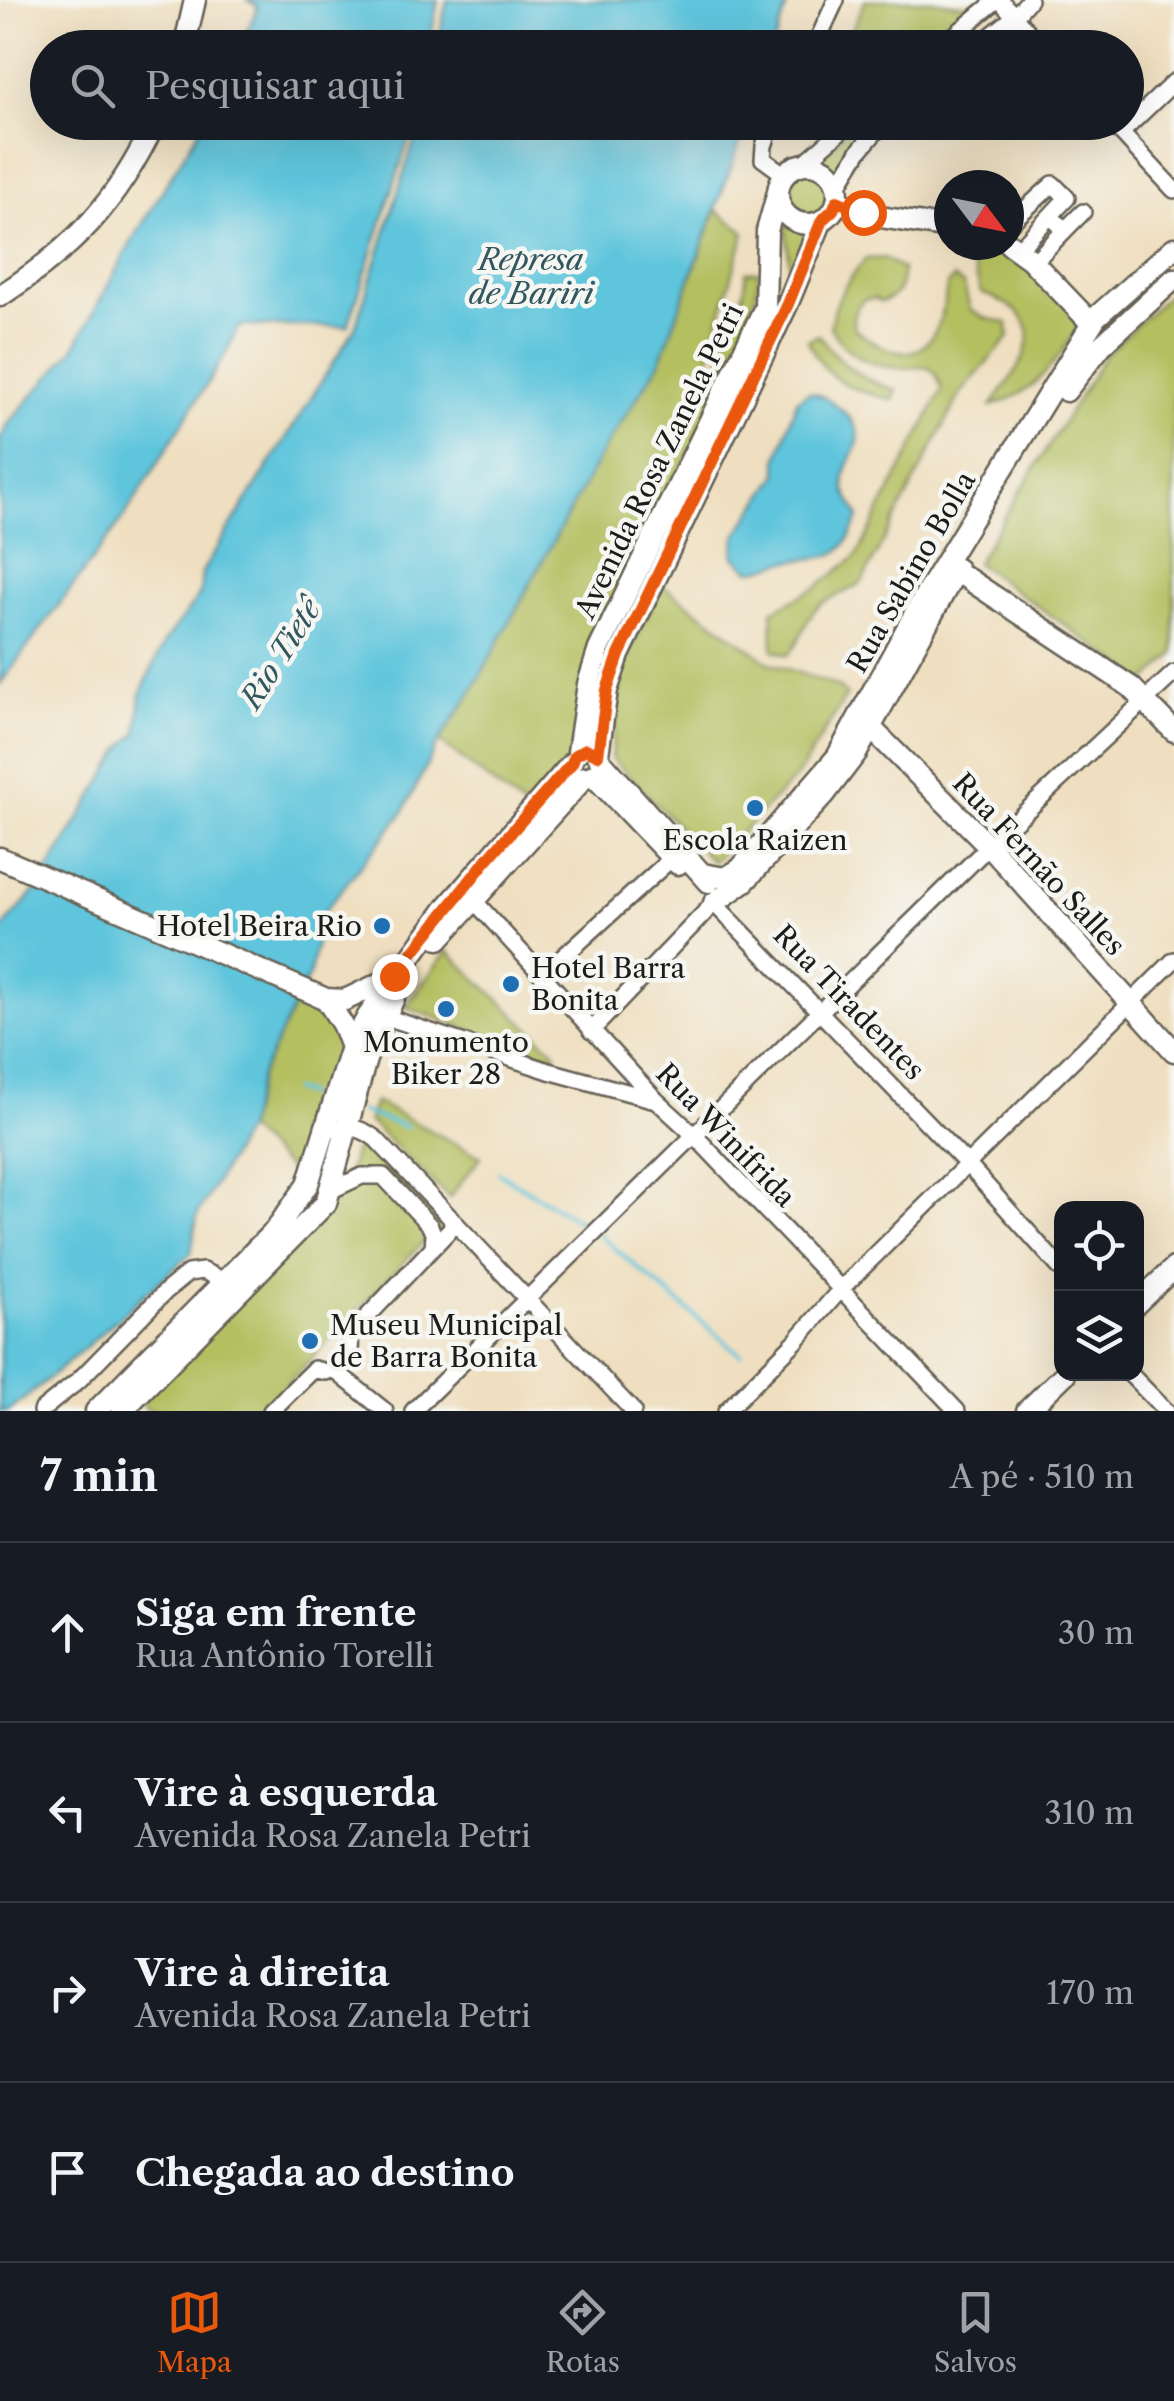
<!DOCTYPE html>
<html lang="pt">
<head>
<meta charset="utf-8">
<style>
	:root { --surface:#171b24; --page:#242831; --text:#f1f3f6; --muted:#9ea1a6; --line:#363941; --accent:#ea580c }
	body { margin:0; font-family:"Libre Caslon Text",serif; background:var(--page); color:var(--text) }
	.controls { position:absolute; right:30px; bottom:30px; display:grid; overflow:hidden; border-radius:20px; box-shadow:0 10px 40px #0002 }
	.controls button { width:90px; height:90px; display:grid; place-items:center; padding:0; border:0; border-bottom:2px solid var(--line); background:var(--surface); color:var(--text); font:50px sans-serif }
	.compass { position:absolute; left:934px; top:170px; width:90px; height:90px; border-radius:50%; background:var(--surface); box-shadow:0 10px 40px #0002; rotate:122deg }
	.stop { position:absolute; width:30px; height:30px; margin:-22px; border:8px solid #ea580c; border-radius:50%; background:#fff }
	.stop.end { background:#ea580c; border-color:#fff; box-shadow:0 2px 10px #0008 }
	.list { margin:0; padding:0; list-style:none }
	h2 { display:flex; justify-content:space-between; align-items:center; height:130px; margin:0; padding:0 40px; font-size:42px }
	h2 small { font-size:32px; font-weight:400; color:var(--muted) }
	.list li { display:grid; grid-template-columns:65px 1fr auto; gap:30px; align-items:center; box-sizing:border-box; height:180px; padding:0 40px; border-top:2px solid var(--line) }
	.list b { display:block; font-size:38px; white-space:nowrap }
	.list p { margin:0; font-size:32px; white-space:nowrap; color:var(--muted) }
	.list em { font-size:32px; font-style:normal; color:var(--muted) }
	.icon { flex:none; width:55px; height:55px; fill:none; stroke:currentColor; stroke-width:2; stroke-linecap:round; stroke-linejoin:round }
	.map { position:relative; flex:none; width:1174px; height:1411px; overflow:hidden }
	.search { position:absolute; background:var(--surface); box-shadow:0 10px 40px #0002; left:30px; right:30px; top:30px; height:110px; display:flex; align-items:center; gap:25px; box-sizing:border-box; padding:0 35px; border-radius:55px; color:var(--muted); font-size:38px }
	.sheet { height:850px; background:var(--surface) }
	nav { display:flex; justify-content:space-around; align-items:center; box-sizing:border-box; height:140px; border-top:2px solid var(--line); background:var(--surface); font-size:28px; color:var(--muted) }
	nav a { display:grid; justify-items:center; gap:5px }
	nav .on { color:var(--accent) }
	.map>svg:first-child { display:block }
	.green { fill:#b4bf61; stroke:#686e3e; stroke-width:2.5 }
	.water { fill:#5fc5dc; stroke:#3e707c; stroke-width:2.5 }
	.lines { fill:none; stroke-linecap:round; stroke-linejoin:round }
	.stream { stroke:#5fc5dc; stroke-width:4 }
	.minor-casing { stroke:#666055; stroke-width:20 }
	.major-casing { stroke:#666055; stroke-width:25 }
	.minor { stroke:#fff; stroke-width:15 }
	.major { stroke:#fff; stroke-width:20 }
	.route { stroke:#ea580c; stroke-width:12 }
	.poi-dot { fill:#1f6fb2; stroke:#f6f6f2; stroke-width:4 }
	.labels { text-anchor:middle; stroke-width:9; stroke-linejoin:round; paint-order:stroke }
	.street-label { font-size:28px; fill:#1c1c1c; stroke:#f6f6f2 }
	.poi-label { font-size:28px; fill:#1c1c1c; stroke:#f6f6f2 }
	.water-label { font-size:30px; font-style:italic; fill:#33575f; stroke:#f6f6f2 }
</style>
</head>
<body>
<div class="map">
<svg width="1174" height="1411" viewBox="0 0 1174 1411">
	<rect width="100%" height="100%" fill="#f6f6f2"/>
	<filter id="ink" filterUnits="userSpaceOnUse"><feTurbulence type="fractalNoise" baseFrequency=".01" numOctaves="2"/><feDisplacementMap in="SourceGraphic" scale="20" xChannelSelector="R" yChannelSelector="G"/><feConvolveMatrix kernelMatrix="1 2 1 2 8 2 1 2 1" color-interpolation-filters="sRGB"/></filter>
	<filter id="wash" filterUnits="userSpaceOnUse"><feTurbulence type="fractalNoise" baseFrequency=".0048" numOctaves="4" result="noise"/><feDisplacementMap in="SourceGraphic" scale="40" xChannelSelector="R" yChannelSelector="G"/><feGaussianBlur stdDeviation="2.25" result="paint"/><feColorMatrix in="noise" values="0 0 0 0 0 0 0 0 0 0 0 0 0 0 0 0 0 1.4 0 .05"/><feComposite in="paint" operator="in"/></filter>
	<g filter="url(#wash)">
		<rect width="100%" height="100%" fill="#efdfc0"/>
		<path class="green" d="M865 0H932L965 5 978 0H990L933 47 844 48Z
			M856 123H879L839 178 834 171 814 160Z
			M812 167 824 175 835 200 819 218 803 220 817 227 791 279 785 224 793 219 802 220C782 214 772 179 796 169 797 168 811 167 812 167Z
			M716 210 745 232 711 348 706 387 718 394 598 642 572 757 529 812 439 741 468 698 603 450 659 364Z
			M971 245H999L1023 258 1082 322C1057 360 1037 394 991 406 1026 358 1059 320 981 293L974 269 964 261Z
			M884 258 903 270C901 288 899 296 881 302L874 298 863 300C855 309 851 316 854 328 910 374 940 352 947 285L954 278 964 285 970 309 985 318 1008 323 1009 337 961 393 862 582C849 593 831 595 819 606 804 618 802 642 788 655L773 650 772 611 817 587 857 556 942 390C939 383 938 374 930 369 920 364 908 369 897 368 868 367 844 352 830 327 835 299 847 281 865 259Z
			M759 271C757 307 742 336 724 367L720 363C725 331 746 305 746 272Z
			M1174 289V654L1146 682 976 563 1105 355Z
			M819 335C840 364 861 380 896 390L894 400C852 391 825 381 808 340Z
			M662 585 770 663 837 686 847 695 798 775 713 862 611 758 621 669Z
			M447 951 556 1053 551 1059 405 1007Z
			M301 991C316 999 334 1011 338 1029 345 1057 311 1151 302 1182L246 1129 260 1076Z
			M375 1102 481 1157 449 1198 368 1121Z
			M361 1142 447 1229 437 1239 388 1176 346 1181 357 1143Z
			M358 1181 378 1182 429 1236 261 1411H149L141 1402 342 1191Z"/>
		<path class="water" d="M248 0H438L429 47H240L258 7Z
			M447 0H789L773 47H437Z
			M203 123H414L348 326H239L225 355 125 516 0 684V439L10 421 73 350 132 241Z
			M420 123H747L659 364 603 450 468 698 439 741 402 814 322 914 310 973 260 1076 246 1129 197 1216 191 1254C130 1306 72 1362 9 1411H0V931L37 889 123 747 137 733 141 692 164 643 200 594 202 572 355 328Z
			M809 392C823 395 832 402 843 411 879 444 840 453 845 489 847 499 856 506 859 517 841 563 832 555 790 561 775 562 765 571 750 570L734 556 736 536 778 474V458L797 400Z"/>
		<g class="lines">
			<path class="stream" d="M293 1090 307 1095
				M359 1111 407 1127
				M499 1173 592 1229
				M599 1235 741 1355"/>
		</g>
	</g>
	<g filter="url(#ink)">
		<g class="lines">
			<defs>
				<path id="minor" d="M1000 0 1042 48
					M814 48 836 0
					M939 48 997 0
					M975 48 1014 17 1029 0
					M772 122 764 146 763 159 785 175
					M1111 122 1174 190
					M1121 133 1174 82
					M803 164 851 122
					M838 186 859 151 884 122
					M1009 224 1053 184 1067 198 1018 250
					M1065 230 1083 212
					M1033 263 1065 230 1051 217
					M469 895 656 1100 694 1135 957 1411
					M543 975 672 858
					M383 1016 549 1071 652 1099
					M591 1031 714 903 968 1165 1062 1270
					M338 1130C353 1125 364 1130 376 1139L633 1411
					M332 1190 362 1176H383L430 1226 434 1236 433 1247
					M333 1369 385 1411
					M1130 1374 1166 1411
					M41 1411 78 1381 165 1292 188 1273 203 1271 225 1281
					M271 1411 314 1369 326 1372C341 1365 355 1355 349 1336L456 1223
					M413 1411 989 846 1174 673
					M726 1411 795 1342 840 1290 1174 960"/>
				<path id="major" d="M184 48 195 0
					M778 194a30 30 0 1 1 60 0a30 30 0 1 1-60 0Z
					M837 201 874 216 949 228
					M1009 244 1030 259 1092 324
					M0 296C74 248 117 203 155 122
					M1066 391 1101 346 1174 279
					M956 571 1131 687 1174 731
					M861 718 989 846 1174 1051
					M578 752 588 684 599 649 765 307 767 231 778 192
					M598 755 607 690 619 655 788 303 822 220
					M600 760 709 882
					M593 775 678 864
					M0 858 326 999 345 1000 389 979
					M703 874 725 878 740 869 837 757 924 597 1096 317 1174 248
					M714 903 745 881 825 794 857 752 957 569
					M439 939 585 777
					M326 999 342 1024 351 1047
					M1136 1304 1174 1268
					M96 1411 276 1229 308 1184 351 1047 368 1016 447 907 572 763
					M122 1411 326 1203 366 1059 394 998
					M1027 1411 1065 1374"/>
			</defs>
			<use href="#minor" class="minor-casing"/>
			<use href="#major" class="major-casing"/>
			<use href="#minor" class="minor"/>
			<use href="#major" class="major"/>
		</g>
	</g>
	<g class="lines" filter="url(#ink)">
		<path class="route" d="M394 976 485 862 572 763 575 755 586 749 598 755 607 690 619 655 788 304 822 220 833 210 837 201 863 212"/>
	</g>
	<g class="poi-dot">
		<circle cx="755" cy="808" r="10"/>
		<circle cx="382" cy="926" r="10"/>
		<circle cx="511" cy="984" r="10"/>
		<circle cx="446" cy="1009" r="10"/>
		<circle cx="310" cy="1341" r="10"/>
	</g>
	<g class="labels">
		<g class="street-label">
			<text transform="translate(659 461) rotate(-64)" y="10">Avenida Rosa Zanela Petri</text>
			<text transform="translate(911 572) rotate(-60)" y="10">Rua Sabino Bolla</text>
			<text transform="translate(1039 864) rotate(47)" y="10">Rua Fernão Salles</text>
			<text transform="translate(849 1002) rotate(46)" y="10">Rua Tiradentes</text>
			<text transform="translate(726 1135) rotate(46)" y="10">Rua Winifrida</text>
		</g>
		<g class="poi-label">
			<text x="755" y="850">Escola Raizen</text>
			<text x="362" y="936" text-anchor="end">Hotel Beira Rio</text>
			<text x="531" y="978" text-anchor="start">Hotel Barra<tspan x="531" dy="32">Bonita</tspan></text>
			<text x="446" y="1052">Monumento<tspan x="446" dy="32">Biker 28</tspan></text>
			<text x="330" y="1335" text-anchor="start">Museu Municipal<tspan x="330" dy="32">de Barra Bonita</tspan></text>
		</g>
		<g class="water-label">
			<text x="531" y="270">Represa<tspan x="531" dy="34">de Bariri</tspan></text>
			<text transform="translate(281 654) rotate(-58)" y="10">Rio Tietê</text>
		</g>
	</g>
</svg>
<div class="controls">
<button><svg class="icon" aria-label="locate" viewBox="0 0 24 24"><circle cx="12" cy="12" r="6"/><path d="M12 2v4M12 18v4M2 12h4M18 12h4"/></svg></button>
<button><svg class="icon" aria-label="layers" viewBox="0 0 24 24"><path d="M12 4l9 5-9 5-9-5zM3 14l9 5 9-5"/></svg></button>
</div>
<svg class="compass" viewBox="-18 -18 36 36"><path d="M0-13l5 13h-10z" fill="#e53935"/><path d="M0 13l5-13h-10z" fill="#9ea1a6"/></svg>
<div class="stop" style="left:863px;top:212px"></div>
<div class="stop end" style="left:394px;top:976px"></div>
<div class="search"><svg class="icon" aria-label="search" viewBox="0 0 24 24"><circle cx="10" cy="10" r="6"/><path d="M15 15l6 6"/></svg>Pesquisar aqui</div>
</div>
<section class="sheet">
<h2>7 min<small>A pé · 510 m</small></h2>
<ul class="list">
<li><svg class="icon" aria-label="ahead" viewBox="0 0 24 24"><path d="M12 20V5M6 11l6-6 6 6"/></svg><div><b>Siga em frente</b><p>Rua Antônio Torelli</p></div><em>30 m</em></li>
<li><svg class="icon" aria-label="left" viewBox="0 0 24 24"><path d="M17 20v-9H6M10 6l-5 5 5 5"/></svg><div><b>Vire à esquerda</b><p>Avenida Rosa Zanela Petri</p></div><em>310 m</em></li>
<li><svg class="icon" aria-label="right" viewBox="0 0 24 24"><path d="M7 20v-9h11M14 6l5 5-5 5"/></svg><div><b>Vire à direita</b><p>Avenida Rosa Zanela Petri</p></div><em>170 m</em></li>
<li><svg class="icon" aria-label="arrive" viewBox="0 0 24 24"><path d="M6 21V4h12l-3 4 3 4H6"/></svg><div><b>Chegada ao destino</b></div></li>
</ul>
</section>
<nav>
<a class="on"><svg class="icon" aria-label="map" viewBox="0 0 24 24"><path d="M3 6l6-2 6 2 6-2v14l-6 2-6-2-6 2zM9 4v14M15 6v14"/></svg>Mapa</a>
<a><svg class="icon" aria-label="directions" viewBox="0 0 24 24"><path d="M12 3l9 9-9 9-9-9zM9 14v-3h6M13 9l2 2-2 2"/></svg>Rotas</a>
<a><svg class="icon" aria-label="saved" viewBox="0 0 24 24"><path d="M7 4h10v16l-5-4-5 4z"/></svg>Salvos</a>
</nav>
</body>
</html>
